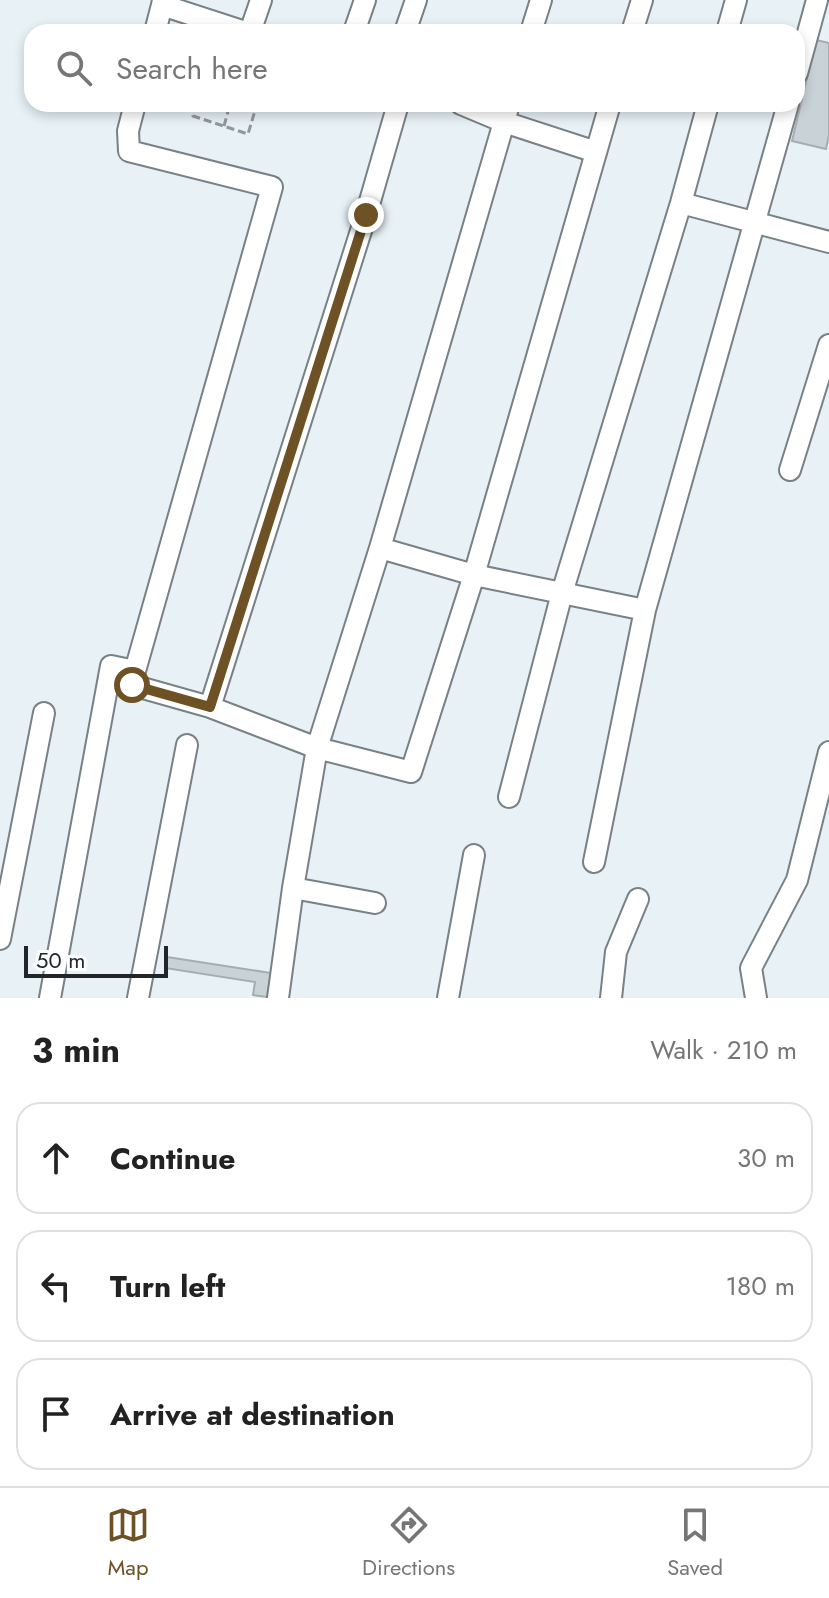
<!DOCTYPE html>
<html lang="en">
<head>
<meta charset="utf-8">
<style>
	:root { --surface:#fff; --page:#f2f2f2; --text:#222; --muted:#767676; --line:#e0e0e0; --accent:#6e5125 }
	body { margin:0; font-family:Jost,sans-serif; background:var(--page); color:var(--text) }
	.scale { position:absolute; left:24px; bottom:20px; width:144px; box-sizing:border-box; padding-left:8px; border:4px solid #222628; border-top:0; font-size:22px; line-height:28px; white-space:nowrap; color:#222628; -webkit-text-stroke:6px #fbfdfe; paint-order:stroke }
	.stop { position:absolute; width:24px; height:24px; margin:-18px; border:6px solid #6e5125; border-radius:50%; background:#fff }
	.stop.end { background:#6e5125; border-color:#fff; box-shadow:0 2px 8px #0008 }
	.list { margin:0; padding:0; list-style:none }
	h2 { display:flex; justify-content:space-between; align-items:center; height:104px; margin:0; padding:0 32px; font-size:34px }
	h2 small { font-size:26px; font-weight:400; color:var(--muted) }
	.list li { display:grid; grid-template-columns:52px 1fr auto; gap:24px; align-items:center; box-sizing:border-box; height:112px; margin:0 16px 16px; padding:0 16px; border:2px solid var(--line); border-radius:24px }
	.list b { display:block; font-size:30px; white-space:nowrap }
	.list em { font-size:26px; font-style:normal; color:var(--muted) }
	.icon { flex:none; width:44px; height:44px; fill:none; stroke:currentColor; stroke-width:2; stroke-linecap:round; stroke-linejoin:round }
	.map { position:relative; flex:none; width:829px; height:998px; overflow:hidden }
	.search { position:absolute; background:var(--surface); box-shadow:0 4px 12px #0003; left:24px; right:24px; top:24px; height:88px; display:flex; align-items:center; gap:20px; box-sizing:border-box; padding:0 28px; border-radius:24px; color:var(--muted); font-size:30px }
	.sheet { height:488px; background:var(--surface) }
	nav { display:flex; justify-content:space-around; align-items:center; box-sizing:border-box; height:112px; border-top:2px solid var(--line); background:var(--surface); font-size:22px; color:var(--muted) }
	nav a { display:grid; justify-items:center; gap:4px }
	nav .on { color:var(--accent) }
	.map>svg:first-child { display:block }
	.building { fill:#c8d2d7; stroke:#a4aeb2; stroke-width:2 }
	.lines { fill:none; stroke-linecap:round; stroke-linejoin:round }
	.minor-casing { stroke:#788185; stroke-width:24 }
	.path { stroke:#91989c; stroke-width:3; stroke-dasharray:8 4; stroke-linecap:butt }
	.minor { stroke:#fff; stroke-width:20 }
	.route { stroke:#6e5125; stroke-width:10 }
</style>
</head>
<body>
<div class="map">
<svg width="829" height="998" viewBox="0 0 829 998">
	<rect width="100%" height="100%" fill="#e7f1f6"/>
	<path class="building" d="M816 40 829 43V135L826 149 792 141Z
		M167 957 271 973 267 997 253 995 255 982 165 968Z"/>
	<g class="lines">
		<defs>
			<path id="minor" d="M163 0 162 5 245 32
				M155 32 162 5
				M250 32 261 0
				M354 32 365 0
				M405 32 416 0
				M531 32 541 0
				M632 32 642 0
				M727 32 736 0
				M797 73 817 0
				M461 104 504 122 380 548 317 748 411 772 474 575 610 104
				M509 104 504 122 596 152
				M681 203 829 242
				M790 470 829 345
				M380 548 474 575 645 610 788 104
				M135 671 132 685 210 707 317 748 293 888 278 998
				M210 707 366 215 398 104
				M509 797 562 593 681 203 708 104
				M594 862 645 610
				M293 888 375 903
				M0 939 44 713
				M50 998 111 666 135 671 272 187 129 151 128 131 135 104
				M138 998 187 745
				M448 998 474 855
				M611 998 616 952 638 899
				M756 998 751 968 797 880 829 752"/>
		</defs>
		<use href="#minor" class="minor-casing"/>
		<path class="path" d="M197 104 193 116 248 134 257 104
			M224 126 230 104"/>
		<use href="#minor" class="minor"/>
	</g>
	<g class="lines">
		<path class="route" d="M132 685 210 707 366 215"/>
	</g>
</svg>
<div class="scale">50 m</div>
<div class="stop" style="left:132px;top:685px"></div>
<div class="stop end" style="left:366px;top:215px"></div>
<div class="search"><svg class="icon" aria-label="search" viewBox="0 0 24 24"><circle cx="10" cy="10" r="6"/><path d="M15 15l6 6"/></svg>Search here</div>
</div>
<section class="sheet">
<h2>3 min<small>Walk · 210 m</small></h2>
<ul class="list">
<li><svg class="icon" aria-label="ahead" viewBox="0 0 24 24"><path d="M12 20V5M6 11l6-6 6 6"/></svg><div><b>Continue</b></div><em>30 m</em></li>
<li><svg class="icon" aria-label="left" viewBox="0 0 24 24"><path d="M17 20v-9H6M10 6l-5 5 5 5"/></svg><div><b>Turn left</b></div><em>180 m</em></li>
<li><svg class="icon" aria-label="arrive" viewBox="0 0 24 24"><path d="M6 21V4h12l-3 4 3 4H6"/></svg><div><b>Arrive at destination</b></div></li>
</ul>
</section>
<nav>
<a class="on"><svg class="icon" aria-label="map" viewBox="0 0 24 24"><path d="M3 6l6-2 6 2 6-2v14l-6 2-6-2-6 2zM9 4v14M15 6v14"/></svg>Map</a>
<a><svg class="icon" aria-label="directions" viewBox="0 0 24 24"><path d="M12 3l9 9-9 9-9-9zM9 14v-3h6M13 9l2 2-2 2"/></svg>Directions</a>
<a><svg class="icon" aria-label="saved" viewBox="0 0 24 24"><path d="M7 4h10v16l-5-4-5 4z"/></svg>Saved</a>
</nav>
</body>
</html>
